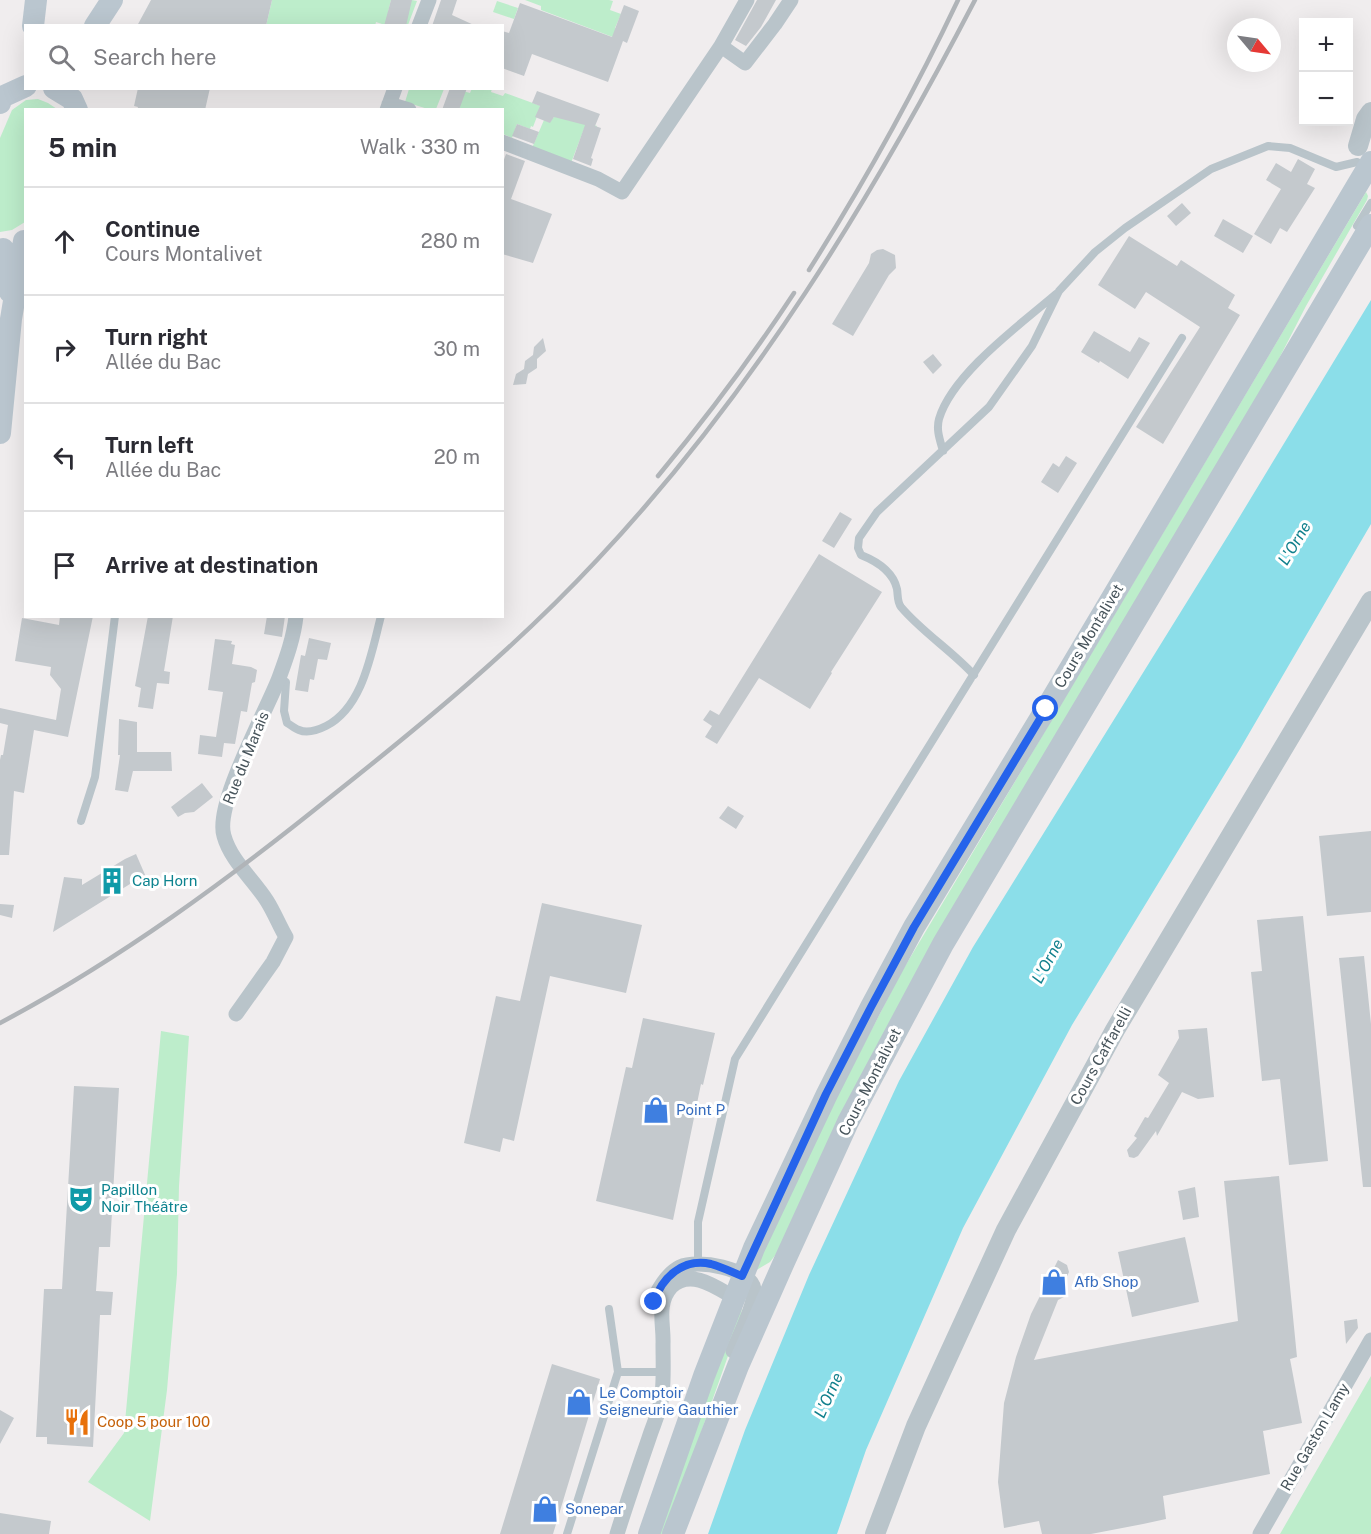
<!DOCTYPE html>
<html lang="en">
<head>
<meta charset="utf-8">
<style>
	:root { --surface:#fff; --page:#f2f2f3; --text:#2b2b33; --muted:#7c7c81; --line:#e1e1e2 }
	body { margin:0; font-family:"Public Sans",sans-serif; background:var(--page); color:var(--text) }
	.controls { position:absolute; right:18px; top:18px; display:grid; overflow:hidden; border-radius:0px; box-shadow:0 6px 24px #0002 }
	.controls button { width:54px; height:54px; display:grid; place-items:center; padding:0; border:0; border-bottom:2px solid var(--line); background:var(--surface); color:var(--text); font:30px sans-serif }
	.compass { position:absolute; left:1227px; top:18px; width:54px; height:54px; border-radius:50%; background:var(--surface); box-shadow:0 6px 24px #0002; rotate:119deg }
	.stop { position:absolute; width:18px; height:18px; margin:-14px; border:4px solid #2563eb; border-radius:50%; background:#fff }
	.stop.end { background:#2563eb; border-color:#fff; box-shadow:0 2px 6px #0008 }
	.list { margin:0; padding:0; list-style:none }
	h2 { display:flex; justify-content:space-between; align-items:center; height:78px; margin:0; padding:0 24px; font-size:26px }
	h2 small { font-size:20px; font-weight:400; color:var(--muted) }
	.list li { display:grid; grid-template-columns:39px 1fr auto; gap:18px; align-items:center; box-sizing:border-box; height:108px; padding:0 24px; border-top:2px solid var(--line) }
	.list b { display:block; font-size:22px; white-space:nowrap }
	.list p { margin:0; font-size:20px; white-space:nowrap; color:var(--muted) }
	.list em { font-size:20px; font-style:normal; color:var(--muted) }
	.icon { flex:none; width:33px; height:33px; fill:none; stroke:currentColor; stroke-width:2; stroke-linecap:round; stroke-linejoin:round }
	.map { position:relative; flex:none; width:1371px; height:1534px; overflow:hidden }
	.search { position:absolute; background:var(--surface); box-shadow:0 6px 24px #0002; left:24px; top:24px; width:480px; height:66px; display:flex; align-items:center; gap:15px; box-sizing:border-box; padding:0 21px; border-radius:0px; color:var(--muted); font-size:22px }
	.panel { position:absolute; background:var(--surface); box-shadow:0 6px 24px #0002; left:24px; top:108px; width:480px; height:510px; border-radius:0px }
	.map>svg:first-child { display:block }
	.green { fill:#bdedcb }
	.water { fill:#8bdee9 }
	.building { fill:#c4c9cd }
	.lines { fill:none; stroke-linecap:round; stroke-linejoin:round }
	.service { stroke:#b9c4ca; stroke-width:8 }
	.minor { stroke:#b9c4ca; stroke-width:15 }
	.tertiary { stroke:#b9c4ca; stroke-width:20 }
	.secondary { stroke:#bac6cf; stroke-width:22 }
	.rail { stroke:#b0b4b8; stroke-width:4.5 }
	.route { stroke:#2563eb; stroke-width:8 }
	.labels { text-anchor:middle; stroke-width:6; stroke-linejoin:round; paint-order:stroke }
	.street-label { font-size:15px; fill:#46535a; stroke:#fff }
	.culture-label { font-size:15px; fill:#0d838f; stroke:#fff; text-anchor:start }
	.shop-label { font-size:15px; fill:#366cbe; stroke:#fff; text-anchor:start }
	.food-label { font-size:15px; fill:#c56008; stroke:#fff; text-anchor:start }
	.water-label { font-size:16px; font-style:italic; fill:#11808d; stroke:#fff }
</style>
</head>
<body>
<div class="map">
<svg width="1371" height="1534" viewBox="0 0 1371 1534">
	<rect width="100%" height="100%" fill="#f0edee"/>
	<path class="green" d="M272 0H391L388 12 412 0 417 1 408 25H385L376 22 375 26H266Z
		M525 0H609L613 1 610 10 621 14 615 28 621 31 618 39 541 10V6Z
		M497 1 518 8 514 19 493 12Z
		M472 88 492 89 491 92 503 96 505 93 541 106 533 127 531 126 530 129 517 124 512 138 503 134 502 110H459L463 91 470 93Z
		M409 89H444L436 109H428L405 102Z
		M38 99 48 103 57 109 26 110 25 222 12 230 0 232V138L12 110 26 100Z
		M565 115 597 126 595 133 584 129 571 163 532 148 544 120 550 122 554 117Z
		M1366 192 1368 196 1367 200 1306 306 1265 386 777 1253 770 1262 755 1271 807 1154 901 973Z
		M161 1031 189 1036 179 1186 177 1274 167 1390 150 1521 88 1482 124 1433Z
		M743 1300 740 1322 665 1534H657Z
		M1371 1376V1534H1280Z"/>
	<path class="water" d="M1371 300V524L1240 749 1072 1025 963 1228 866 1450 837 1534H708L745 1430 809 1275 899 1081 973 947 1234 526Z"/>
	<path class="building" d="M151 0H272L266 26H137Z
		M391 0H412L406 26H384Z
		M441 0H457L452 15 476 26H432Z
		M757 0H776L761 27 746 46 735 40Z
		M520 3 612 37 624 5 639 11 627 43 623 41 608 82 532 54 524 76 502 68V31L509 33Z
		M138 88H210L205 110H137L138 107 134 106Z
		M450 88H467L459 110H442Z
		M537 91 600 114 595 126 601 128 591 158 593 159 591 166 573 159 585 125 554 117 550 123 535 117 540 106 532 103Z
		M517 124 539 132 534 144 512 136Z
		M506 154 525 161 511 199 552 214 533 263 502 254V165Z
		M1298 159 1315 169 1307 184 1315 188 1287 232 1280 228 1271 244 1254 234 1281 189 1266 180 1276 163 1291 172Z
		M1182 203 1191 213 1176 226 1167 216Z
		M1223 219 1253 236 1243 253 1214 236Z
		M1129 236 1177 266 1181 260 1235 295 1228 308 1240 315 1163 444 1136 427 1200 327 1146 292 1135 309 1098 285Z
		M883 249 895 255 896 268 889 275 853 336 832 324 869 263 871 254 877 250Z
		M1094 331 1130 352 1139 337 1150 343 1128 379 1100 361 1099 363 1081 352Z
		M543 338 546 351 537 359V368L528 374 526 384 513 385 516 374 524 369 525 361 533 355 534 347Z
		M933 354 942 365 933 374 923 362Z
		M1066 456 1077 463 1058 493 1041 482 1053 463 1059 467Z
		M840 512 852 519 834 548 822 541Z
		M819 554 882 592 831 672 832 673 810 709 759 678 717 744 705 737 712 726 703 720 710 710 719 715Z
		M60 616H93L68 737 34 730 24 793 14 791 9 855H0V760L1 755H3L8 725 0 723V708L56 720 61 689 50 675 51 667 15 661 22 618 59 625Z
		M148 616H173L164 671 170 672 169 684 157 683 153 709 138 707 141 688 135 686Z
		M267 616H285L282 637 264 634Z
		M309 638 331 643 327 660 318 659 314 680 310 679 308 692 295 690 301 655 305 656Z
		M215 639 232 641 231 644 235 645 232 664 251 667 257 670 255 682 252 683 247 712 241 711 235 744 224 743 222 757 198 754 200 735 216 737 223 692 208 690Z
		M119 719 137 722V752H171L172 771H133L128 792 115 790 120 755H118Z
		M202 783 213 797 194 812 185 813 178 817 171 807Z
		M728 806 744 816 736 829 719 818Z
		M1371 831V912L1327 916 1319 836Z
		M136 854 146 877 130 884 53 932 64 877 82 879V885L125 859Z
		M542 903 642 925 626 993 550 976 514 1141 503 1138 500 1152 464 1143 496 996 520 1001Z
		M0 904 14 905 12 918 0 915Z
		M1303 916 1328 1161 1289 1165 1280 1079 1262 1081 1251 972 1262 971 1257 920Z
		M1364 956 1371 1024V1187H1363L1339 958Z
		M643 1018 715 1033 703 1085 701 1084 673 1220 596 1201 626 1067 632 1068Z
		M1207 1028 1214 1097 1198 1099 1182 1092 1157 1136 1156 1131 1138 1156 1134 1158 1129 1157 1127 1150 1137 1138 1134 1136 1145 1117 1148 1118 1169 1083 1158 1075 1179 1038 1178 1030Z
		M74 1086 119 1088 110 1247H99L96 1291 113 1292 111 1315H100L93 1447 47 1444V1437H36L44 1289H62Z
		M1279 1176 1297 1357 1290 1359 1302 1423 1263 1431 1270 1474 1163 1496 1166 1519 1143 1524 1091 1534H1042L1039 1521 1004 1528 998 1482 1004 1403 1016 1357 1031 1314 1058 1260 1067 1265 1069 1272 1061 1289 1066 1296 1058 1300 1034 1360 1238 1321 1224 1181Z
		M1195 1187 1199 1217 1183 1220 1178 1191Z
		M1185 1237 1199 1302 1132 1317 1118 1252Z
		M1357 1319 1358 1328 1346 1344 1344 1321Z
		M552 1364 600 1379 553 1534H500Z
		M0 1410 14 1418 0 1444Z
		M0 1513 51 1521 49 1534H0Z"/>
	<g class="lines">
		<path class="service" d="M1357 226 1371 203
			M943 451C940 440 936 430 939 419 952 374 1021 324 1056 294
			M974 675C951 650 922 632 901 607 897 602 898 595 897 589 893 571 876 561 861 555L858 548 859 538 877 512 989 407 1032 346 1059 291 1095 252 1125 228 1211 169 1268 146 1290 148 1336 167 1357 162
			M279 678 286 682 284 711 287 723C291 725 295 729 299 730 308 734 318 730 326 726 363 707 371 654 381 616
			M81 821 95 777 115 616
			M698 1263V1222L735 1059 1182 338
			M609 1309 618 1372
			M567 1534 618 1372H663"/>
		<path class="minor" d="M419 26 429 0
			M721 46 745 63 775 24 791 0
			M389 104 409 110
			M387 110 395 88
			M502 142 598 179 622 192 721 46 747 0
			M236 1014 273 962 286 937C279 925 274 912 267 901 253 879 231 861 224 836 214 805 266 712 279 678 286 659 294 637 296 616
			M658 1291C663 1282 670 1272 680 1267 697 1259 751 1268 754 1289 756 1304 739 1336 733 1351
			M617 1534C627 1502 638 1470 649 1438 653 1425 661 1409 662 1395 664 1378 663 1361 663 1344 664 1325 656 1304 671 1287 690 1268 716 1287 733 1297
			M1260 1534 1371 1340"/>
		<path class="tertiary" d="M1358 146 1366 119 1371 112
			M875 1534 916 1426 1006 1230 1115 1030 1371 601"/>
		<path class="secondary" d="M33 26 36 0
			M95 26 112 0
			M54 88 72 99 77 110
			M0 103 2 97 26 86
			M3 249 10 292
			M0 433 11 319 24 241
			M649 1534 704 1376 754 1248 827 1094 871 1007 914 927 1046 709 1371 162
			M673 1534 738 1366 784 1262 848 1122 943 944 1371 225"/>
		<path class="rail" d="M809 270C864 183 914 93 958 0
			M658 476C707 417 752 357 794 293
			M0 1023C119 960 229 879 333 795 425 722 516 647 597 560 752 395 871 200 975 0"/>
	</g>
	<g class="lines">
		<path class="route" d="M654 1302C662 1277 683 1258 711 1264 722 1267 732 1272 742 1276L826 1094 871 1007 914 927 1046 709"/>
	</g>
	<defs>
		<symbol id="building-bare" viewBox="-9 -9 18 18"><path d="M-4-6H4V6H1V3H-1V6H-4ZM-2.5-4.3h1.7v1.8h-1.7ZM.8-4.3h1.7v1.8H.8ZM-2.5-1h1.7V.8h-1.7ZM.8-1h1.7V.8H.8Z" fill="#0f9aa8" stroke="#fff" stroke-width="2.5" paint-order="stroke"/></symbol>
		<symbol id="shop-bare" viewBox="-9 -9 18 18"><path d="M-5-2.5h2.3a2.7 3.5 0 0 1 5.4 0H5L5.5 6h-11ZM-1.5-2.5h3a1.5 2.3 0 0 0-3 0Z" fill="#3f7fe0" stroke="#fff" stroke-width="2.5" paint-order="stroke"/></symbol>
		<symbol id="theatre-bare" viewBox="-9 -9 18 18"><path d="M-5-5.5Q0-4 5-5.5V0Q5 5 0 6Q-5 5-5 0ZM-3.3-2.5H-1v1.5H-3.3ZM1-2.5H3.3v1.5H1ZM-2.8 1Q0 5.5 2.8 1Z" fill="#0f9aa8" stroke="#fff" stroke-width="2.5" paint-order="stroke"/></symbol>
		<symbol id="restaurant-bare" viewBox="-9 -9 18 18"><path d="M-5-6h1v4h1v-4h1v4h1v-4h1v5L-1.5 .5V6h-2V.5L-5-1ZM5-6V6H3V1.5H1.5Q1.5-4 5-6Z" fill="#e8710a" stroke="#fff" stroke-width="2.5" paint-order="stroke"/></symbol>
	</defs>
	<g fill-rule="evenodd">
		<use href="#building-bare" x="93" y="862" width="38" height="38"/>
		<use href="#shop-bare" x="637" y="1091" width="38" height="38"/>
		<use href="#theatre-bare" x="62" y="1180" width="38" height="38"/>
		<use href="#shop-bare" x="1035" y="1263" width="38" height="38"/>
		<use href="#shop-bare" x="560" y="1383" width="38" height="38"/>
		<use href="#restaurant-bare" x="58" y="1403" width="38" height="38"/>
		<use href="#shop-bare" x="526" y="1490" width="38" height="38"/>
	</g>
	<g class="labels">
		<g class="street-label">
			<text transform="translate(1089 636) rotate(-59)" y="5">Cours Montalivet</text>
			<text transform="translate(246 758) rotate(-68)" y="5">Rue du Marais</text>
			<text transform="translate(1101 1056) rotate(-61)" y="5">Cours Caffarelli</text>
			<text transform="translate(870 1082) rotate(-63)" y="5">Cours Montalivet</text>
			<text transform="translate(1315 1437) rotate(-60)" y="5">Rue Gaston Lamy</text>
		</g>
		<g class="culture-label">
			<text x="132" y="886">Cap Horn</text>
			<text x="101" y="1195">Papillon<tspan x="101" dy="17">Noir Théâtre</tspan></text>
		</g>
		<g class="shop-label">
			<text x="676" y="1115">Point P</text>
			<text x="1074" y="1287">Afb Shop</text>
			<text x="599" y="1398">Le Comptoir<tspan x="599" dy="17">Seigneurie Gauthier</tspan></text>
			<text x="565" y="1514">Sonepar</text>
		</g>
		<g class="food-label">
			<text x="97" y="1427">Coop 5 pour 100</text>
		</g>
		<g class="water-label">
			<text transform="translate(1294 543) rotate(-59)" y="6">L'Orne</text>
			<text transform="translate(1047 961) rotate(-62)" y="6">L'Orne</text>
			<text transform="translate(828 1395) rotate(-66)" y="6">L'Orne</text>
		</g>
	</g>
</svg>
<div class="controls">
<button>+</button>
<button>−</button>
</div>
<svg class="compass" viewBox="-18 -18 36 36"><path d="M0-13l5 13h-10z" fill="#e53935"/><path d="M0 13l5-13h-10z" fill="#7c7c81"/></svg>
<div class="stop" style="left:1046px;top:709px"></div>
<div class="stop end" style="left:654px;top:1302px"></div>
<div class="search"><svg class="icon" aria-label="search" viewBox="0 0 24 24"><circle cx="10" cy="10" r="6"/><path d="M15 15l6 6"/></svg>Search here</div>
<section class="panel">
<h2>5 min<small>Walk · 330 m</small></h2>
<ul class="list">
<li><svg class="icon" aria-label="ahead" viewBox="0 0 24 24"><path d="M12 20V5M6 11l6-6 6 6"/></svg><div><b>Continue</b><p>Cours Montalivet</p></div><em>280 m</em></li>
<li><svg class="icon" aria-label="right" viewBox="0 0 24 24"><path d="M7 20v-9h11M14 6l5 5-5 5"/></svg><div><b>Turn right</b><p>Allée du Bac</p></div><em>30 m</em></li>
<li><svg class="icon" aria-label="left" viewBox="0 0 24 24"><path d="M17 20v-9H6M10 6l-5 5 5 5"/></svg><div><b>Turn left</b><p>Allée du Bac</p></div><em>20 m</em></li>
<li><svg class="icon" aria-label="arrive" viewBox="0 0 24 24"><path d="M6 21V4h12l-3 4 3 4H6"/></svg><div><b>Arrive at destination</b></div></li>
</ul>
</section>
</div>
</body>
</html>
